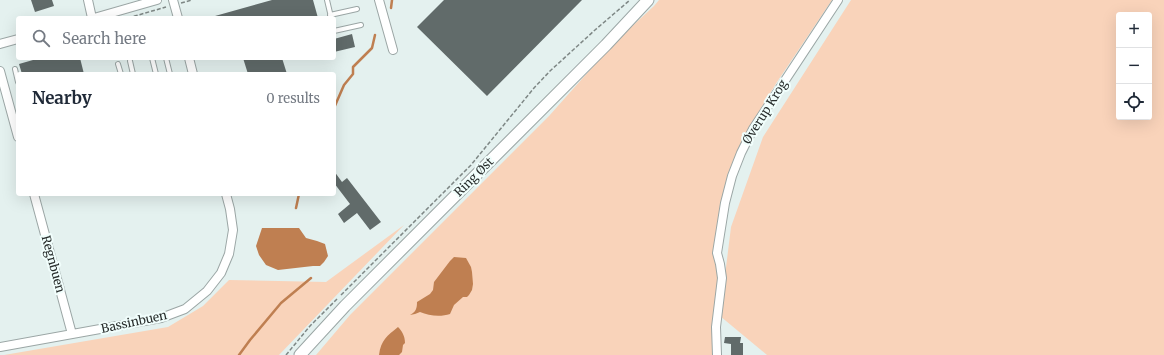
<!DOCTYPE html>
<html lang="en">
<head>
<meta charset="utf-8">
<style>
	:root { --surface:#fff; --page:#f2f2f3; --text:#1f2937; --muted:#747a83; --line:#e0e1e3 }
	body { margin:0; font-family:Merriweather,serif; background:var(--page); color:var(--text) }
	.controls { position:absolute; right:12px; top:12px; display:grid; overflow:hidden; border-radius:4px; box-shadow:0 4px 16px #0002 }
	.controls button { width:36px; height:36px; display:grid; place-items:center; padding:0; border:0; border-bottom:1px solid var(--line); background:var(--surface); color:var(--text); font:20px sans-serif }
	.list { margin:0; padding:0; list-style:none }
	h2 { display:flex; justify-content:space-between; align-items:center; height:52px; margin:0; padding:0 16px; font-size:17px }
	h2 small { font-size:13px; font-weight:400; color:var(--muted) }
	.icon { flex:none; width:22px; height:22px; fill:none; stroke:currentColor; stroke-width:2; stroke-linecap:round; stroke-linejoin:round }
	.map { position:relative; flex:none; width:1164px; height:355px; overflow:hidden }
	.search { position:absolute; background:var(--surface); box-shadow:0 4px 16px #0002; left:16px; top:16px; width:320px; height:44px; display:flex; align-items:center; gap:10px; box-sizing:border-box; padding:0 14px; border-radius:4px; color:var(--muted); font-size:15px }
	.panel { position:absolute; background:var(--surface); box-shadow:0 4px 16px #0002; left:16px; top:72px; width:320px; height:124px; border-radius:4px }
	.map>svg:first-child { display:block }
	.green { fill:#f9d3ba; fill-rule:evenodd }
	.water { fill:#bf7f51 }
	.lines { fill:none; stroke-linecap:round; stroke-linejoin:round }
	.stream { stroke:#bf7f51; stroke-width:2.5 }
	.building { fill:#616b6a }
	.lane-casing { stroke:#9ba6a5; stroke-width:6 }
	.street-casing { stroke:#9ba6a5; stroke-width:10 }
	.secondary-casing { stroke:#9ba6a5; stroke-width:13 }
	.path { stroke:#7e8785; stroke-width:1.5; stroke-dasharray:4 2; stroke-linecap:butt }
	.lane { stroke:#fff; stroke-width:4 }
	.street { stroke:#fff; stroke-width:8 }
	.secondary { stroke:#fff; stroke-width:11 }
	.labels { text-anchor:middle; stroke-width:4; stroke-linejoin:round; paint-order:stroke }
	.street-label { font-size:12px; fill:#292e2d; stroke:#f1fefc }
</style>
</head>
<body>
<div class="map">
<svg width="1164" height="355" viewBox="0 0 1164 355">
	<rect width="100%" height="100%" fill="#e4f1ef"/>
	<path class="green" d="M659 0H832L777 82 758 113 739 147 728 174 721 210 715 355H316L350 315 549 116 614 43 654 6Z
		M851 0H1164V355H767L720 316 731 227 763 137ZM1119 15H1149V117H1119Z
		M404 225 279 355H4L168 327 203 306 229 280 326 282Z"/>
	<path class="water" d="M262 228H299L306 238 317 241 325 244 328 256 324 262 320 266H313L278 270 266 265 259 255 256 246Z
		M454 257 466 258 471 267 472 272 473 284 472 290 469 295 467 297H463L454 305 450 314C441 317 429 316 420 312L415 314 410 315C416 312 417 308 417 302L430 294 433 290 434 282 450 261Z
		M398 327C402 331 405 336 405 343L403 345 402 352 399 355H379C381 340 387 336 398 327Z"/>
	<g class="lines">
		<path class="stream" d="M391 8 392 0
			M334 108 344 85 353 74V67L372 48 375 35
			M296 208 299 194
			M239 355 250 340 281 303 311 278"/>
	</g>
	<path class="building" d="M31 0H52L54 6 35 12Z
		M272 0H313L318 18H216L215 16Z
		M444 0H582L487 96 417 27Z
		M352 34 355 47 334 52V39Z
		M40 58H80L84 74H22L19 64Z
		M243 58H282L287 74H248Z
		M334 171 342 182 347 178 381 222 370 230 357 213 344 223 338 214 350 204 334 183Z
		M725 337H741L740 343H743V355H731V344L724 343Z"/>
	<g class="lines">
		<defs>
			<path id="lane" d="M327 0 331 17
				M330 15 357 9
				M334 31 361 25
				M152 58 156 74
				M166 58 170 74
				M130 61 133 74
				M118 64 121 74
				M15 69 18 82"/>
			<path id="street" d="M88 0 92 18
				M173 0 178 18
				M379 0 393 50
				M94 18 157 0
				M0 44 18 39
				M189 58 193 74
				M0 71 18 137
				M34 194 72 334
				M0 347 161 318 185 309 207 291 221 273 229 254 233 230 230 209 226 194
				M717 355 716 327 722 278 720 264 717 253 725 203 732 176 741 153 753 129 838 0"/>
			<path id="secondary" d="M300 355 345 306 606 45 648 0"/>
		</defs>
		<use href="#lane" class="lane-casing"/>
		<use href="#street" class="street-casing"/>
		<use href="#secondary" class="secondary-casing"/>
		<path class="path" d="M181 3 192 0
			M128 18 166 7
			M341 295 471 165 534 88 550 71 595 30 630 0
			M286 355 310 326 337 299"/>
		<use href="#lane" class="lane"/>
		<use href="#street" class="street"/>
		<use href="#secondary" class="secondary"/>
	</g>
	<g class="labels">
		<g class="street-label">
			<text transform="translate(765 112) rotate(-58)" y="4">Øverup Krog</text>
			<text transform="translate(474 177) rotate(-45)" y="4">Ring Øst</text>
			<text transform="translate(53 264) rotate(75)" y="4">Regnbuen</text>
			<text transform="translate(134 322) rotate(-12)" y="4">Bassinbuen</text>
		</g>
	</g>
</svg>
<div class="controls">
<button>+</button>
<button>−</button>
<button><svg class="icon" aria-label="locate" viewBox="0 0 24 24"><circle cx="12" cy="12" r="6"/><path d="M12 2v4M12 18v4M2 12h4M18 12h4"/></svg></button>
</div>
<div class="search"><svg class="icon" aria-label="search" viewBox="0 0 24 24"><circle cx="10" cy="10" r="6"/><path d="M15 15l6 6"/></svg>Search here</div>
<section class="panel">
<h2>Nearby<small>0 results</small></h2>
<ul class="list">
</ul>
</section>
</div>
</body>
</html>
